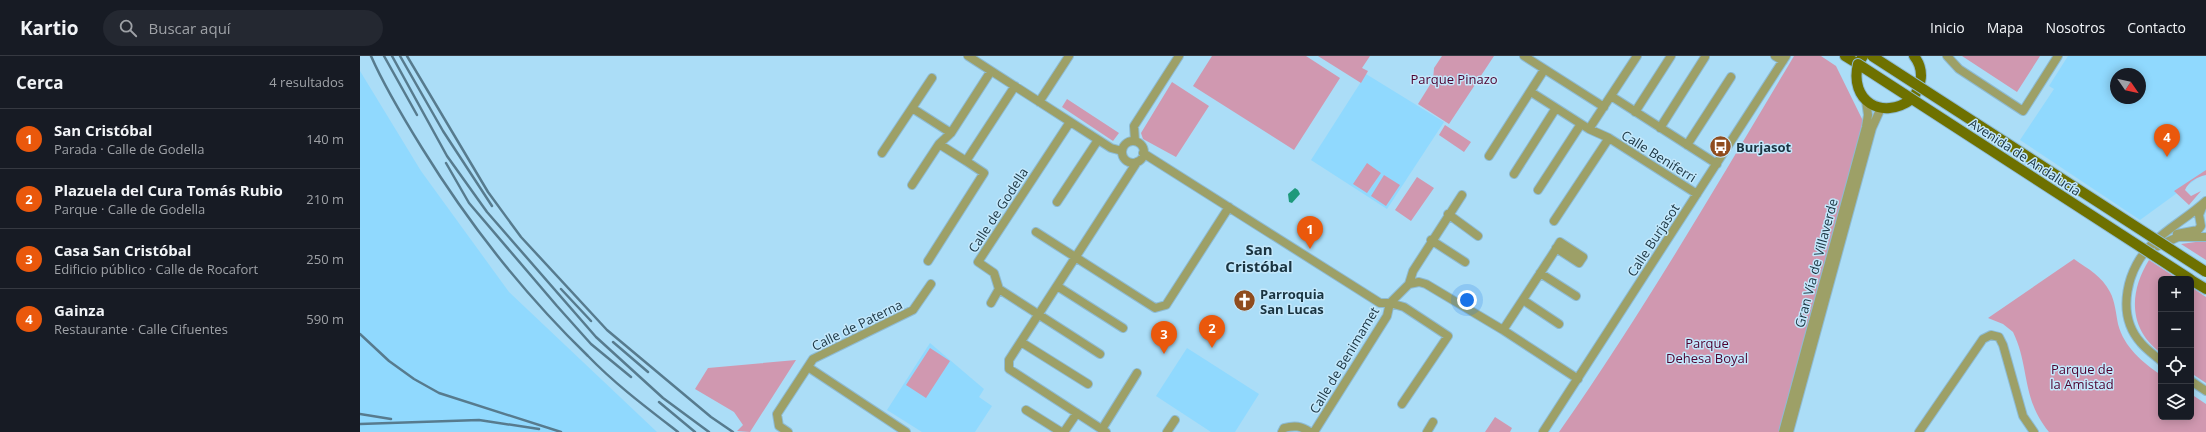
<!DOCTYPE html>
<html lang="es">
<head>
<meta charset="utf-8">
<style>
	:root { --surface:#171b24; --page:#242831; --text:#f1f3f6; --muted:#9ea1a6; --line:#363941; --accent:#ea580c }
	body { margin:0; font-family:"Open Sans",sans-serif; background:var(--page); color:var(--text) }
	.controls { position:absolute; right:12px; bottom:12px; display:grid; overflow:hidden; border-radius:6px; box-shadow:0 2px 10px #0003 }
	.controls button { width:36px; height:36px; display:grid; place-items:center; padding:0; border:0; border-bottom:1px solid var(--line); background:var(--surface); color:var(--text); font:20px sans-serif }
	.compass { position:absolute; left:1750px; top:12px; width:36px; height:36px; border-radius:50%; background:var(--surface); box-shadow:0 2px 10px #0003; rotate:124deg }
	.you { position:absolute; left:1107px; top:244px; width:14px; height:14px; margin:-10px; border:3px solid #fff; border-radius:50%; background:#1a73e8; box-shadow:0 0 0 6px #1a73e833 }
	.badge { display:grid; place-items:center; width:26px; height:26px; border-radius:50%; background:var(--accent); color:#fff; font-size:13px; font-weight:700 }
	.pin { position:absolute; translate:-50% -33px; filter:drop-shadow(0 1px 2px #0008) }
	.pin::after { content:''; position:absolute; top:21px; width:14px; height:12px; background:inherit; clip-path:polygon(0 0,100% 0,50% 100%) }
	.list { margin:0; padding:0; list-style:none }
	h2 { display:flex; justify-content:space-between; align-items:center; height:52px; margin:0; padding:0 16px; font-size:17px }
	h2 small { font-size:13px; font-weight:400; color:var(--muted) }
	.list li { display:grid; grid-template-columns:26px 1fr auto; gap:12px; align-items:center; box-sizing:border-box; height:60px; padding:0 16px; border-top:1px solid var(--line) }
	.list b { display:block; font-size:15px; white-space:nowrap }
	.list p { margin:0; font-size:13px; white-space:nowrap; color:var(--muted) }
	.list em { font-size:13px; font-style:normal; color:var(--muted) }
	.icon { flex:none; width:22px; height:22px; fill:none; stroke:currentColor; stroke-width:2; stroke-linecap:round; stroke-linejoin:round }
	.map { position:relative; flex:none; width:1846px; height:376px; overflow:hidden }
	header { display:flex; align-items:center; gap:24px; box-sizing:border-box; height:56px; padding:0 20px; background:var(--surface); border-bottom:1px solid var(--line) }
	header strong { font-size:19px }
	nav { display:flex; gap:22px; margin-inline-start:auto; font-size:14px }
	.search { width:280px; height:36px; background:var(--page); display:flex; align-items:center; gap:10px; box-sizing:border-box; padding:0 14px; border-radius:22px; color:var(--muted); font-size:15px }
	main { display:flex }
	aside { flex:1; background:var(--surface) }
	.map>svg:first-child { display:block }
	.built { fill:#90d9fe; fill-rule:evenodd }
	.green { fill:#d098b0 }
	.water { fill:#1d997a }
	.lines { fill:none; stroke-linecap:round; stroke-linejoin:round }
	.minor-casing { stroke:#8ebbd3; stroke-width:10 }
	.major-casing { stroke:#8ebbd3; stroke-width:12 }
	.minor { stroke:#9da067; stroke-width:8 }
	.major { stroke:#6e7100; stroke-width:10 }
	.rail { stroke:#577b8e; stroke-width:2.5 }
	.minor-bridge-casing { stroke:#8ebbd3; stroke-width:10; stroke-linecap:butt }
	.major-bridge-casing { stroke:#8ebbd3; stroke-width:12; stroke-linecap:butt }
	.minor-bridge { stroke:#9da067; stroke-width:8 }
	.major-bridge { stroke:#6e7100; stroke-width:10 }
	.labels { text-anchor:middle; stroke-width:3; stroke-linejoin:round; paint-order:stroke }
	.park-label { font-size:13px; fill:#4e022f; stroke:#c3e8fc }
	.poi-label { font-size:13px; font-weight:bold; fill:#1a3441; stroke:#c3e8fc; text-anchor:start }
	.street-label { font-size:13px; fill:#1a3441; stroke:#c3e8fc }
	.quarter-label { font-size:15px; font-weight:bold; fill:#1a3441; stroke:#c3e8fc }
</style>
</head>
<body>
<header>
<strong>Kartio</strong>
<div class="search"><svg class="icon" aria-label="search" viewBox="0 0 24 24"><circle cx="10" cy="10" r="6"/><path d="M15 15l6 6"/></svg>Buscar aquí</div>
<nav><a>Inicio</a><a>Mapa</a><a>Nosotros</a><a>Contacto</a></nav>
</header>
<main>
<aside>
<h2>Cerca<small>4 resultados</small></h2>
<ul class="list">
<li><span class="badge">1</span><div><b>San Cristóbal</b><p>Parada · Calle de Godella</p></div><em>140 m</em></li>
<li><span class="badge">2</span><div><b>Plazuela del Cura Tomás Rubio</b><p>Parque · Calle de Godella</p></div><em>210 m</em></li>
<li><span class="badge">3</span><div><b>Casa San Cristóbal</b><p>Edificio público · Calle de Rocafort</p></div><em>250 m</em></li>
<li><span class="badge">4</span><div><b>Gainza</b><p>Restaurante · Calle Cifuentes</p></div><em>590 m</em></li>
</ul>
</aside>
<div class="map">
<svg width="1846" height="376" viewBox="0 0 1846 376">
	<rect width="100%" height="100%" fill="#abddf7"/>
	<path class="built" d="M1708 0H1846V116L1780 164 1660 84 1694 33 1689 30ZM1756 18H1780V42H1756Z
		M0 15 61 115 149 236 297 376H0Z
		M1006 18 1084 66 1027 153 951 104Z
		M570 287 624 333 619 341 632 350 615 376H562L527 354Z
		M827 292 899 338 875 376H851L796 340Z"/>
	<path class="green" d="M852 0H946L980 22 934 94 833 30Z
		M958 0H1010L1002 12 1008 15 1001 27Z
		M1082 0H1134L1089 68 1058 48 1073 24 1074 12Z
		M1434 0H1461L1476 10 1506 71 1419 376H1199C1284 255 1358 127 1434 0Z
		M1602 0H1680L1657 36Z
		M812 26 849 50 816 101 783 83 781 77Z
		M707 43 759 77 753 85 702 51Z
		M1085 69 1111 86 1104 96 1079 79Z
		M1007 107 1021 117 1007 137 993 128Z
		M1846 114V119C1837 121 1829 125 1825 134L1831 140 1841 135 1829 149 1814 135Z
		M1024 119 1040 129 1026 150 1011 140Z
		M1057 121 1074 132 1051 165 1035 154Z
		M1846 185V204L1821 188 1843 185Z
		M1714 203C1728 213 1742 220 1750 236 1755 245 1756 258 1758 268 1764 291 1782 306 1801 319V361H1831V338L1846 348V376H1689C1661 342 1670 311 1653 276L1643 268 1628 262Z
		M1789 204 1818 223H1801V297C1768 273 1769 236 1789 204Z
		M1831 231 1846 241V327L1831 317Z
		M570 292 590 305 566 342 546 329Z
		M436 304 390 376 377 375 383 369 374 356 335 333 348 312Z
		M1135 361 1152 372 1150 376H1125Z"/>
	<path class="water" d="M935 132 938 134 940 138 932 147 929 146 928 138Z"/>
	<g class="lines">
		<defs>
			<path id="minor" d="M608 0 751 92 762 95
				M1164 0 1244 51
				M1415 0 1423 5
				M1587 0 1599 13 1663 55 1698 0
				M1171 36 1229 73 1249 82 1337 138
				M1251 40 1357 108
				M679 46 709 0
				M552 52 572 22
				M1275 56 1311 0
				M710 66 618 206 634 217 639 233 740 298
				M1300 72 1345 1
				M1229 73 1277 0
				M775 85 774 70 819 0
				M762 96a11 11 0 1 1 22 0a11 11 0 1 1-22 0Z
				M579 88 591 77 631 15
				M1327 89 1371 21
				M522 97 552 52 591 77
				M783 97 1020 247H1030L1049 228 1053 215 1102 139
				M1129 100 1184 14
				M1154 118 1196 52
				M552 129 579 88 606 105
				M1178 134 1221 68
				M697 146 738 84
				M1088 158 1118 180
				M1194 165 1249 82
				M676 176 795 252 806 249 869 151
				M1817 178 1838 174 1841 170 1839 159 1843 149
				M1071 184 1105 206
				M1798 190 1818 181H1846
				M568 205 624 117 606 105 655 30
				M1180 217 1216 240
				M1049 228 1059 226 1066 228 1143 274 1218 323
				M697 230 763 272
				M1163 244 1199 268
				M631 247 639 233
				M1030 247 1044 251 1088 280 1042 348
				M1143 274 1194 196 1200 186 1223 201 1219 207 1196 192
				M661 286 728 328
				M1801 305C1794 299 1786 293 1781 287 1755 258 1767 211 1793 187 1809 171 1829 161 1846 145
				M448 311 546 376
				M1831 325 1846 335
				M666 354 701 376
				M742 373 777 317
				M428 376 419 370 417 358 453 303 553 254 571 228
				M704 376 717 357
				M746 376 649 313V304L777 106
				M807 376 815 364
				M922 376 924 372C935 369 941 370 950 376
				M954 376 1027 260 1030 247
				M1067 376 1073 366
				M1183 376 1426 0
				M1559 376 1623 283 1631 279 1639 281 1643 289 1663 360 1674 376"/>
			<path id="major" d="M1485 0 1498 8 1503 0
				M1552 43C1562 30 1565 14 1554 0
				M1831 224 1846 233"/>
		</defs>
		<use href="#minor" class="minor-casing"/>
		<use href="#major" class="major-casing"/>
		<use href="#minor" class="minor"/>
		<use href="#major" class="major"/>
		<path class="rail" d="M11 0C25 32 44 63 62 92 109 168 164 238 228 300 255 328 287 352 318 376
			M24 0 57 59
			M32 0 87 100 127 156 236 281 303 342 349 376
			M40 0 83 75 132 150
			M47 0 128 136 161 181 247 274 351 361 373 376
			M86 107 109 147 197 250 231 288 271 321
			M201 233 231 265
			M0 278 29 305 54 323 79 337 201 376
			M253 286 288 316
			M299 346 335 376
			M0 358 31 363
			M0 368 119 364 179 373"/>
		<defs>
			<path id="minor-bridge" d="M1423 376 1506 71 1508 59 1506 45
				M1429 376 1512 72 1521 52"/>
			<path id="major-bridge" d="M1512 0 1846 216
				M1552 43C1522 65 1489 45 1498 8L1830 223"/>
		</defs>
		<use href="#minor-bridge" class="minor-bridge-casing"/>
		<use href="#major-bridge" class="major-bridge-casing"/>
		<use href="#minor-bridge" class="minor-bridge"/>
		<use href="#major-bridge" class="major-bridge"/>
	</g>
	<defs>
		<symbol id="bus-disc" viewBox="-11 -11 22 22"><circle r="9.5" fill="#8f4c1e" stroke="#c3e8fc"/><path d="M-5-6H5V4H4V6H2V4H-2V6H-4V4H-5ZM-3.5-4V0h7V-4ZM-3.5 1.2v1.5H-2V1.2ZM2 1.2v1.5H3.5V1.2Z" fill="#fff"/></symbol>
		<symbol id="church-disc" viewBox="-11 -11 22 22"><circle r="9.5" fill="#8f4c1e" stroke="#c3e8fc"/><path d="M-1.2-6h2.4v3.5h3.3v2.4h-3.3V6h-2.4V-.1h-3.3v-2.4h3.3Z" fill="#fff"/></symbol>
	</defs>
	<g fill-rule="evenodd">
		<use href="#bus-disc" x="1348" y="78" width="25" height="25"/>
		<use href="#church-disc" x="872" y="232" width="25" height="25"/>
	</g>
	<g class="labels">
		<g class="park-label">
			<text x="1094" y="28">Parque Pinazo</text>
			<text x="1347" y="292">Parque<tspan x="1347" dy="15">Dehesa Boyal</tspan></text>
			<text x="1722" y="318">Parque de<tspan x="1722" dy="15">la Amistad</tspan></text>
		</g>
		<g class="poi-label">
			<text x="1376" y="96">Burjasot</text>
			<text x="900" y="243">Parroquia<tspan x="900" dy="15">San Lucas</tspan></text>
		</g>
		<g class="street-label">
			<text transform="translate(1299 100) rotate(32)" y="5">Calle Beniferri</text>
			<text transform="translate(1665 101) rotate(33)" y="5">Avenida de Andalucía</text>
			<text transform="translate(638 154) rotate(-57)" y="5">Calle de Godella</text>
			<text transform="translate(1293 184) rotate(-57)" y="5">Calle Burjasot</text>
			<text transform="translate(1456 207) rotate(-75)" y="5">Gran Vía de Villaverde</text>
			<text transform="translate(497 269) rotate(-26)" y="5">Calle de Paterna</text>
			<text transform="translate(984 304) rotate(-59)" y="5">Calle de Benimamet</text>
		</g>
		<g class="quarter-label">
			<text x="899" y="199">San<tspan x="899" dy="17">Cristóbal</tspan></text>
		</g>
	</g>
</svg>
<div class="controls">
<button>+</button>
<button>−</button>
<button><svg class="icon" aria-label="locate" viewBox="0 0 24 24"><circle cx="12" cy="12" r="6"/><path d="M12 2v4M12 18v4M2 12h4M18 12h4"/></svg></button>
<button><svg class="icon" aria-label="layers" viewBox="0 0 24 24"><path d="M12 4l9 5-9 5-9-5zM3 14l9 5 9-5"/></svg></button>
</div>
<svg class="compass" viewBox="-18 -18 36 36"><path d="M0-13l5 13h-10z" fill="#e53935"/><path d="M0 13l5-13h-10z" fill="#9ea1a6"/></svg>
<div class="you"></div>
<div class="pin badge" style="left:950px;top:193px">1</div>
<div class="pin badge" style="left:852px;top:292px">2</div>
<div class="pin badge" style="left:804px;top:298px">3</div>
<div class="pin badge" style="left:1807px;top:101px">4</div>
</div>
</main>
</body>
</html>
